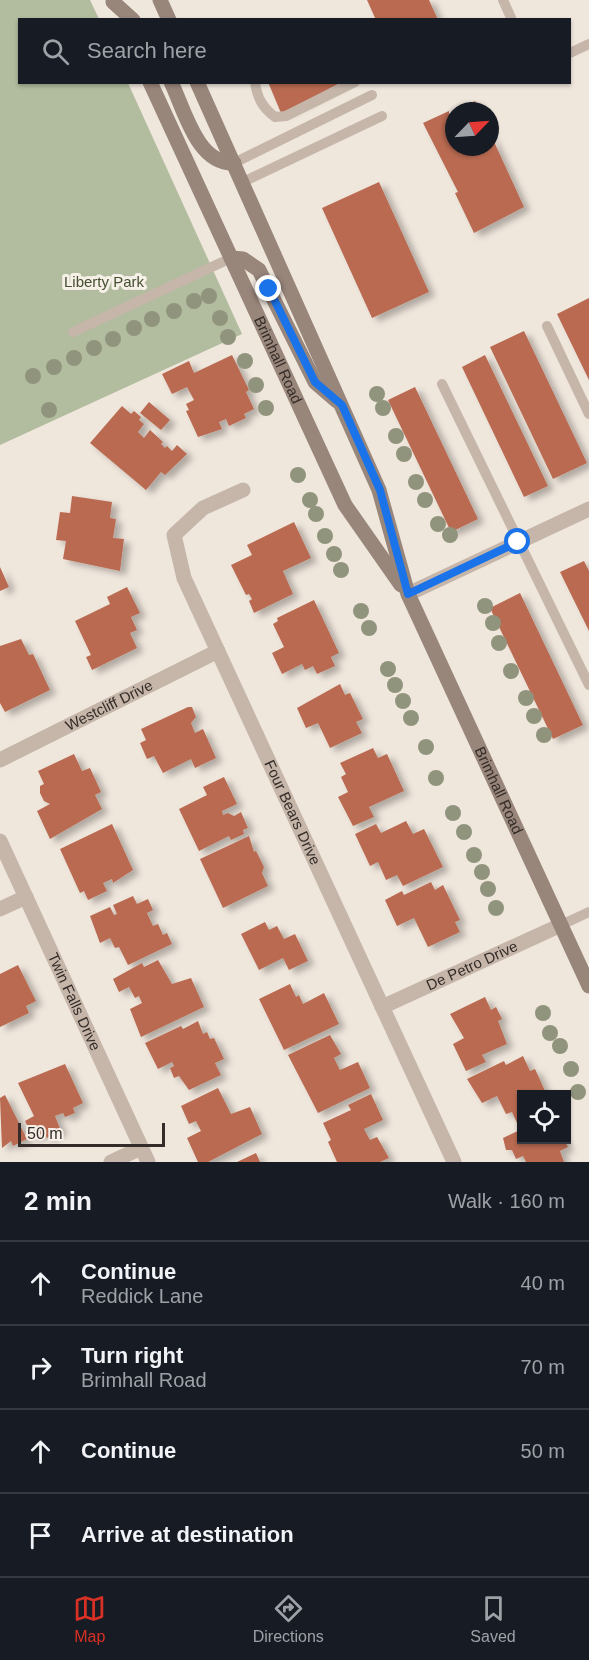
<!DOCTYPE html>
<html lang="en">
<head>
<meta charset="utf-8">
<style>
	:root { --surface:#171b24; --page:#242831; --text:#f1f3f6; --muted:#9ea1a6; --line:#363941; --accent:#d93025 }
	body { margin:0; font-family:Helvetica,sans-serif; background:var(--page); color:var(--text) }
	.controls { position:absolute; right:18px; bottom:18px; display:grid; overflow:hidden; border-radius:0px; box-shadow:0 2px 4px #0004 }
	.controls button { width:54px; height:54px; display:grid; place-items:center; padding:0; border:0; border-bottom:2px solid var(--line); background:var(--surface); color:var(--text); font:30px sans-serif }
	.compass { position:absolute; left:445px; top:102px; width:54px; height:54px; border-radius:50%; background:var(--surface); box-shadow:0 2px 4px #0004; rotate:65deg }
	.scale { position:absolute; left:18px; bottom:15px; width:147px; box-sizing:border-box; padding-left:6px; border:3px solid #342c28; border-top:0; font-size:16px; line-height:21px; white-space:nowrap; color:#342c28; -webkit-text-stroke:4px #f7f0e8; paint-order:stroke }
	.stop { position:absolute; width:18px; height:18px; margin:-14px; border:4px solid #1a73e8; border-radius:50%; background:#fff }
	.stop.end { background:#1a73e8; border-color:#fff; box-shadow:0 2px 6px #0008 }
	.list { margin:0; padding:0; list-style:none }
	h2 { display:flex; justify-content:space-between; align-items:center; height:78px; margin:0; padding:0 24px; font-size:26px }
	h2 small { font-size:20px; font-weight:400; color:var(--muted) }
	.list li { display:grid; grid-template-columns:39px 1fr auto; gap:18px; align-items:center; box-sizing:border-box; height:84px; padding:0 24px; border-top:2px solid var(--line) }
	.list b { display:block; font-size:22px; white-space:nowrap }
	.list p { margin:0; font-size:20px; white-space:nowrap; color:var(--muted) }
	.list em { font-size:20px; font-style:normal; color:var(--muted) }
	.icon { flex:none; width:33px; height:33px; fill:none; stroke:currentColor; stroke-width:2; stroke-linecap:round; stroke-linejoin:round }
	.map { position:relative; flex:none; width:589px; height:1162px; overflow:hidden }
	.search { position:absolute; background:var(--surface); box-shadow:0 2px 4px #0004; left:18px; right:18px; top:18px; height:66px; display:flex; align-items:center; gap:15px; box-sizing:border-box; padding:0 21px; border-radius:0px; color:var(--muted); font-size:22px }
	.sheet { height:414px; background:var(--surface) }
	nav { display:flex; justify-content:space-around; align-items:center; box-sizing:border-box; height:84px; border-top:2px solid var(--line); background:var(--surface); font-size:16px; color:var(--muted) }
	nav a { display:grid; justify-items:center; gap:3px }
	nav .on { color:var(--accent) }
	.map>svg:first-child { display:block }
	.green { fill:#b2bc9e }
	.building { fill:#b96a51; filter:url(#shadow) }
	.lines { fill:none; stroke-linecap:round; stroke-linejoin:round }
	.lane { stroke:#c6b6aa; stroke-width:10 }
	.street { stroke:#c6b6aa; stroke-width:15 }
	.secondary { stroke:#99867b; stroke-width:15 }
	.tree { fill:#91947d }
	.route { stroke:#1a73e8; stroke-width:8 }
	.labels { text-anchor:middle; stroke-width:6; stroke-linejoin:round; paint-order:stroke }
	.park-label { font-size:15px; fill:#44502f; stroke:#f7f0e8 }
	.street-label { font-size:15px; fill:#342c28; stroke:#f7f0e8 }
</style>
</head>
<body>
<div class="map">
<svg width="589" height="1162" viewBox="0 0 589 1162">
	<defs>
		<filter id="shadow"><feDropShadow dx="6" dy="4" stdDeviation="3" flood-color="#0004"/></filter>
	</defs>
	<rect width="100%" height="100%" fill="#efe6dc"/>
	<path class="green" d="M0 0H90L99 19 20 20V82L128 83 242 334 0 445Z"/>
	<path class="building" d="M367 0H429L438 20H376Z
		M268 82H342L281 113Z
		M475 101 480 111H455Z
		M449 111V114L454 111V147H490V133L524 207 474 233 455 193 458 192 423 123Z
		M379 182 429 292 372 318 322 208Z
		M589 298V380L557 314Z
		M524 331 587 463 553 479 490 347Z
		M232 355 249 390 246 392 254 409 244 414 246 418 229 426 226 419 219 422 222 429 198 437 186 411 189 410 186 404 194 400 187 387 172 394 162 374 189 361 194 373Z
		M485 355 548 486 524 497 462 367Z
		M415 387 478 519 451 532 388 400Z
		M149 402 170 420 161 430 140 413Z
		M122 406 131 414 134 411 141 417 139 420 144 424 138 432 144 438 150 430 163 442 161 444 165 448 167 446 172 451 177 445 187 454 165 475 161 472 146 490 90 443Z
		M72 496 112 502 110 518 116 519 113 538 124 539 120 571 63 559 66 541 56 540 60 512 70 513Z
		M294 522 311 558 283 571 293 594 254 613 249 601 252 599 249 594 246 595 231 565 252 555 247 545Z
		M584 561 589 571V631L560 572Z
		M0 567 9 587 0 591Z
		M127 587 140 613 131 617 137 630 130 633 137 648 92 670 86 657 91 655 75 621 110 604 107 597Z
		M520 593 583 725 553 739 490 608Z
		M314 600 339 653 331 657 335 666 317 674 313 666 305 670 302 664 282 674 272 653 284 647 273 624 278 621 277 618Z
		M21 639 29 655 33 654 50 690 5 712 0 703V646Z
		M340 684 345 695 350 693 363 719 356 722 362 733 330 748 318 723 306 728 297 708Z
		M188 707H192L196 717 191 723 195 733 203 729 216 758 195 768 191 759 163 773 154 756 147 759 140 743 146 740 141 729Z
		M373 748 378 758 387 754 404 791 369 807 374 817 353 826 338 797 348 792 341 777 346 774 340 763Z
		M74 754 82 771 90 768 101 792 95 795 102 809 50 839 37 811 50 804 44 801 40 793V786L44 784 38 771Z
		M224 777 237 804 222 811 223 815 228 813 234 816 241 812 248 828 243 830 244 834 231 840 229 836 199 851 179 809 207 795 203 787Z
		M406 821 413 834 424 829 443 867 403 886 397 875 386 880 378 862 370 866 355 834 376 824 381 833Z
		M112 824 133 870 113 883 112 879 103 883 107 891 88 900 84 891 80 893 60 849Z
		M249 836 254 852 256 851 264 867 262 873 268 886 223 908 200 859Z
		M431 882 435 890 443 885 460 920 455 922 460 932 428 947 414 918 397 926 385 900 402 891 404 895Z
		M133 896 137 904 148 899 153 910 147 913 153 926 158 924 163 935 167 933 172 944 128 965 119 947 115 948 110 938 100 943 90 916 110 907 114 915 117 914 113 905Z
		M265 922 269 930 277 926 284 939 295 934 308 961 289 970 283 958 259 970 241 934Z
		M158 960 172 984 191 978 204 1007 141 1037 130 1009 142 1003 139 996 135 998 129 987 119 992 113 979 142 963 144 967Z
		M18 965 36 1001 26 1006 29 1013 0 1027V974Z
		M290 984 296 997 299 995 303 1004 324 993 339 1024 284 1050 259 999Z
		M485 997 491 1010 496 1007 502 1019 498 1021 507 1044 482 1055 486 1062 466 1071 453 1044 464 1038 450 1014Z
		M198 1021 203 1034 207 1032 210 1039 214 1038 224 1059 215 1063 221 1075 189 1090 179 1076 174 1078 170 1068 174 1066 172 1062 158 1069 145 1043 181 1026 183 1029Z
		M330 1035 341 1054 334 1058 340 1070 358 1062 370 1088 318 1113 288 1055Z
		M523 1056 530 1071 535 1069 546 1093 551 1090 556 1094H522V1123L518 1125 512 1112 506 1114 497 1096 482 1103 467 1079 504 1061 506 1065Z
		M65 1064 83 1103 73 1108 75 1113 65 1117 63 1113 55 1116 61 1131 47 1138 44 1132 33 1138 25 1121 34 1116 18 1083Z
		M218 1088 231 1114 250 1107 262 1134 208 1162H198L187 1138 201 1131 196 1121 189 1124 181 1106Z
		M371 1094 383 1120 364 1129 370 1140 377 1137 389 1158 380 1162H337L328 1142 331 1140 323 1123 351 1110 348 1105Z
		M5 1095 27 1139 13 1146 11 1141 2 1148 0 1098Z
		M522 1129V1140H564L568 1147 560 1151 564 1162H526L523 1156 516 1159 512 1150H506L503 1138Z
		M256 1153 260 1162H237Z"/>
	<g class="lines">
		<path class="lane" d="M503 0 512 20
			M570 53 589 44
			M255 82C257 98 263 108 275 117L286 116 355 82
			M234 163 372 95
			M243 182 382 116
			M547 326 589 414
			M73 332 231 258
			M442 384 589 685
			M561 925 589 912"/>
		<g class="street">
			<path id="s1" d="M243 490 203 508 174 535 184 578 454 1162"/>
			<path d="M408 594 589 509"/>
			<path id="s2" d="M0 760 218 651"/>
			<path id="s3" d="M0 841 148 1162"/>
			<path d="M0 909 26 897"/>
			<path id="s4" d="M382 1007 561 925"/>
			<path d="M111 1162 141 1148"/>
		</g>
		<g class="secondary">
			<path d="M160 0 169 20"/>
			<path d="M113 2 133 20"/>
			<path id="s5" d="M150 82 345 505 401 585"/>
			<path d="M171 82C185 111 197 164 234 163"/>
			<path id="s6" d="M197 82 379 490 408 594 589 986"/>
			<path d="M231 258 243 259 259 270 315 382 337 401"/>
		</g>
	</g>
	<g class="tree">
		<circle cx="209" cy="296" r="8"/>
		<circle cx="194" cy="301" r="8"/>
		<circle cx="174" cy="311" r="8"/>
		<circle cx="220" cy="318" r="8"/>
		<circle cx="152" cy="319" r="8"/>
		<circle cx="134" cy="328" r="8"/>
		<circle cx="228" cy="337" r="8"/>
		<circle cx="113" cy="339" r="8"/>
		<circle cx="94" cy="348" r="8"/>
		<circle cx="74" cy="358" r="8"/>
		<circle cx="245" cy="361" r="8"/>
		<circle cx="54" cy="367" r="8"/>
		<circle cx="33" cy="376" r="8"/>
		<circle cx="256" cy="385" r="8"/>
		<circle cx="377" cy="394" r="8"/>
		<circle cx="266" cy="408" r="8"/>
		<circle cx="383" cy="408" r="8"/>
		<circle cx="49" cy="410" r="8"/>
		<circle cx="396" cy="436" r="8"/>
		<circle cx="404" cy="454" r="8"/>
		<circle cx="298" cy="475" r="8"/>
		<circle cx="416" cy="482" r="8"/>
		<circle cx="310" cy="500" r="8"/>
		<circle cx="425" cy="500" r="8"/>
		<circle cx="316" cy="514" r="8"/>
		<circle cx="438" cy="524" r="8"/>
		<circle cx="450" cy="535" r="8"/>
		<circle cx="325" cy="536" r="8"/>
		<circle cx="334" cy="554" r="8"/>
		<circle cx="341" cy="570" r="8"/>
		<circle cx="485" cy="606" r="8"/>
		<circle cx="361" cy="611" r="8"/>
		<circle cx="493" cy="623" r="8"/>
		<circle cx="369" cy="628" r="8"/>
		<circle cx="499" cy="643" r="8"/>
		<circle cx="388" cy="669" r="8"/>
		<circle cx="511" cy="671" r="8"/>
		<circle cx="395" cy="685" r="8"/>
		<circle cx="526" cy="698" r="8"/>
		<circle cx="403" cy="701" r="8"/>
		<circle cx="534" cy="716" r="8"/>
		<circle cx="411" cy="718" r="8"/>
		<circle cx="544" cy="735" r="8"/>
		<circle cx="426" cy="747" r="8"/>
		<circle cx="436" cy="778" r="8"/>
		<circle cx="453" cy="813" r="8"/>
		<circle cx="464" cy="832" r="8"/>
		<circle cx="474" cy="855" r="8"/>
		<circle cx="482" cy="872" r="8"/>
		<circle cx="488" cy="889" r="8"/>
		<circle cx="496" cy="908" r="8"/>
		<circle cx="543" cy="1013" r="8"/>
		<circle cx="550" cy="1033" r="8"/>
		<circle cx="560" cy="1046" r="8"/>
		<circle cx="571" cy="1069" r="8"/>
		<circle cx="578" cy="1092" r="8"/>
	</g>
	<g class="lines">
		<path class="route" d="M269 289 315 382 342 405 380 490 408 594 518 542"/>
	</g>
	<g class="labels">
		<g class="park-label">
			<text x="104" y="287">Liberty Park</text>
		</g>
		<g class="street-label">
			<text dy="5" stroke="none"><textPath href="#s5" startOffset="306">Brimhall Road</textPath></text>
			<text dy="5" stroke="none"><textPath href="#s2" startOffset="122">Westcliff Drive</textPath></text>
			<text dy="5" stroke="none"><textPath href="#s6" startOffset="771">Brimhall Road</textPath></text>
			<text dy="5" stroke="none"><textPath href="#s1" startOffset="386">Four Bears Drive</textPath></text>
			<text dy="5" stroke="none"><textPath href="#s4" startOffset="99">De Petro Drive</textPath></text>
			<text dy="5" stroke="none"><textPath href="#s3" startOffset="177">Twin Falls Drive</textPath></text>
		</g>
	</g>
</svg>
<div class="controls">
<button><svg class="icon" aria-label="locate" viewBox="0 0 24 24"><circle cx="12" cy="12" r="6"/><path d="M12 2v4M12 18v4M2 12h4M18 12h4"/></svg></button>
</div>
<svg class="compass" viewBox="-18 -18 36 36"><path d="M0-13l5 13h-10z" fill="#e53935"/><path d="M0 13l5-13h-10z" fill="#9ea1a6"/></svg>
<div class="scale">50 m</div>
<div class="stop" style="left:518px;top:542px"></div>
<div class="stop end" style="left:269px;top:289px"></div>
<div class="search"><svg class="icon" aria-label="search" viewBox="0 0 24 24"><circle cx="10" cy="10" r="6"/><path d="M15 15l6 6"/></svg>Search here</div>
</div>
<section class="sheet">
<h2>2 min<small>Walk · 160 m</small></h2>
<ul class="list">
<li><svg class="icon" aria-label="ahead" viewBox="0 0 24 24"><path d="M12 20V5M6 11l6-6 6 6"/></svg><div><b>Continue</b><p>Reddick Lane</p></div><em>40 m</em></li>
<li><svg class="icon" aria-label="right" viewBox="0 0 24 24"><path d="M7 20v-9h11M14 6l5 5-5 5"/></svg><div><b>Turn right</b><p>Brimhall Road</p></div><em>70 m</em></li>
<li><svg class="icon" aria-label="ahead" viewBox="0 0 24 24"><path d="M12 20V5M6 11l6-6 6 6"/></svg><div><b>Continue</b></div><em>50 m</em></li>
<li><svg class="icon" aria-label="arrive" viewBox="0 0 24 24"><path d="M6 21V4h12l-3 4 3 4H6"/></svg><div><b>Arrive at destination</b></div></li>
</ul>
</section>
<nav>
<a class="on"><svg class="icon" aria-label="map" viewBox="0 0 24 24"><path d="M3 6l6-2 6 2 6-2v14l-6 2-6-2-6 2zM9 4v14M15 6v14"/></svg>Map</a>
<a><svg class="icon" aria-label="directions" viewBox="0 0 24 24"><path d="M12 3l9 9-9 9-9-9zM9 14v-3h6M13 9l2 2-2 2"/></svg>Directions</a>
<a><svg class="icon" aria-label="saved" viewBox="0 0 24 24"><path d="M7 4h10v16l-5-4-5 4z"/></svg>Saved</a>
</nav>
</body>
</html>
